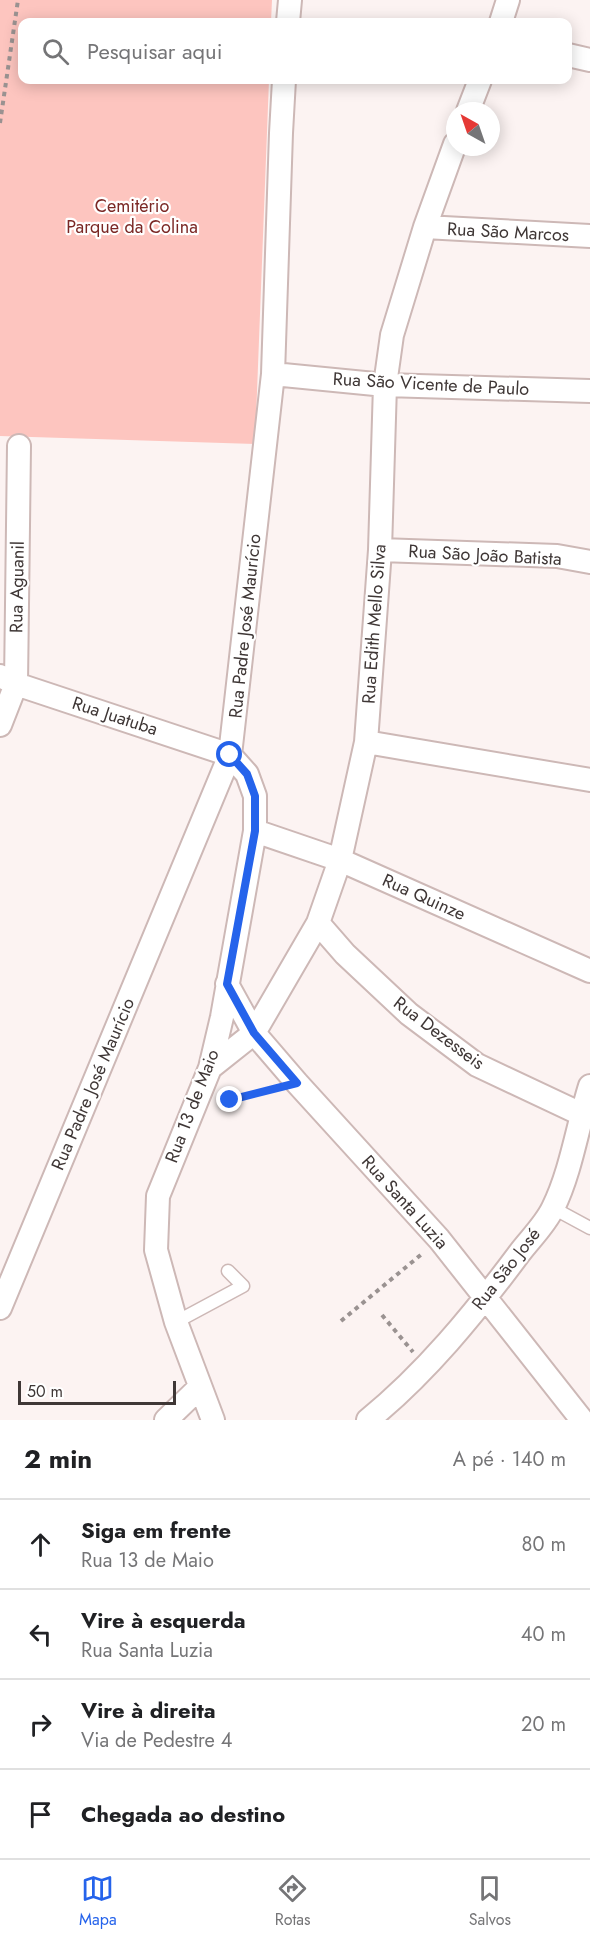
<!DOCTYPE html>
<html lang="pt">
<head>
<meta charset="utf-8">
<style>
	:root { --surface:#fff; --page:#f6f6f6; --text:#202124; --muted:#757577; --line:#e0e0e0; --accent:#2563eb }
	body { margin:0; font-family:Jost,sans-serif; background:var(--page); color:var(--text) }
	.compass { position:absolute; left:446px; top:102px; width:54px; height:54px; border-radius:50%; background:var(--surface); box-shadow:0 3px 15px #0003; rotate:320deg }
	.scale { position:absolute; left:18px; bottom:15px; width:158px; box-sizing:border-box; padding-left:6px; border:3px solid #3f3736; border-top:0; font-size:16px; line-height:21px; white-space:nowrap; color:#3f3736; -webkit-text-stroke:4px #fff; paint-order:stroke }
	.stop { position:absolute; width:18px; height:18px; margin:-14px; border:4px solid #2563eb; border-radius:50%; background:#fff }
	.stop.end { background:#2563eb; border-color:#fff; box-shadow:0 2px 6px #0008 }
	.list { margin:0; padding:0; list-style:none }
	h2 { display:flex; justify-content:space-between; align-items:center; height:78px; margin:0; padding:0 24px; font-size:26px }
	h2 small { font-size:20px; font-weight:400; color:var(--muted) }
	.list li { display:grid; grid-template-columns:39px 1fr auto; gap:18px; align-items:center; box-sizing:border-box; height:90px; padding:0 24px; border-top:2px solid var(--line) }
	.list b { display:block; font-size:22px; white-space:nowrap }
	.list p { margin:0; font-size:20px; white-space:nowrap; color:var(--muted) }
	.list em { font-size:20px; font-style:normal; color:var(--muted) }
	.icon { flex:none; width:33px; height:33px; fill:none; stroke:currentColor; stroke-width:2; stroke-linecap:round; stroke-linejoin:round }
	.map { position:relative; flex:none; width:590px; height:1420px; overflow:hidden }
	.search { position:absolute; background:var(--surface); box-shadow:0 3px 15px #0003; left:18px; right:18px; top:18px; height:66px; display:flex; align-items:center; gap:15px; box-sizing:border-box; padding:0 21px; border-radius:12px; color:var(--muted); font-size:22px }
	.sheet { height:438px; background:var(--surface) }
	nav { display:flex; justify-content:space-around; align-items:center; box-sizing:border-box; height:84px; border-top:2px solid var(--line); background:var(--surface); font-size:16px; color:var(--muted) }
	nav a { display:grid; justify-items:center; gap:3px }
	nav .on { color:var(--accent) }
	.map>svg:first-child { display:block }
	.green { fill:#fdc5bf }
	.lines { fill:none; stroke-linecap:round; stroke-linejoin:round }
	.service-casing { stroke:#cdb8b6; stroke-width:15 }
	.minor-casing { stroke:#cdb8b6; stroke-width:26 }
	.path { stroke:#9a9291; stroke-width:4; stroke-dasharray:4.5 4.5; stroke-linecap:butt }
	.service { stroke:#fff; stroke-width:12 }
	.minor { stroke:#fff; stroke-width:22 }
	.route { stroke:#2563eb; stroke-width:8 }
	.labels { text-anchor:middle; stroke-width:4.5; stroke-linejoin:round; paint-order:stroke }
	.park-label { font-size:18px; fill:#7b2825; stroke:#fff }
	.street-label { font-size:18px; fill:#3f3736; stroke:#fff }
</style>
</head>
<body>
<div class="map">
<svg width="590" height="1420" viewBox="0 0 590 1420">
	<rect width="100%" height="100%" fill="#fcf3f2"/>
	<path class="green" d="M0 0H272L271 22H22V80H269L255 444 0 436Z"/>
	<g class="lines">
		<defs>
			<path id="service" d="M553 1208 590 1228
				M176 1322 243 1286 228 1271"/>
			<path id="minor" d="M288 22 290 0
				M501 22 508 0
				M568 55 590 60
				M468 111 480 80
				M425 227 590 236
				M273 374 385 385 590 391
				M380 550 557 556 590 562
				M0 676 16 684 230 755
				M0 725 16 684 19 446
				M366 742 590 780
				M255 831 340 860 590 971
				M318 923 345 954 409 1014 477 1065 581 1114
				M227 984 254 1033 297 1083 439 1239 582 1420
				M210 1068 254 1033 318 923 340 860 366 742 380 550 385 385 392 335 425 227 455 144
				M0 1308 230 755 273 374 281 133 284 80
				M166 1420 200 1387
				M213 1420 176 1322 156 1250 158 1196 210 1068 222 1017 255 831V796L247 774 230 755
				M368 1420C425 1374 474 1314 518 1255 529 1240 545 1225 553 1208 571 1172 578 1124 590 1086"/>
		</defs>
		<use href="#service" class="service-casing"/>
		<use href="#minor" class="minor-casing"/>
		<path class="path" d="M0 123 18 0
			M230 1100 276 1089
			M382 1315 413 1352
			M341 1321 423 1253"/>
		<use href="#service" class="service"/>
		<use href="#minor" class="minor"/>
	</g>
	<g class="lines">
		<path class="route" d="M230 755 247 774 255 796V831L227 984 254 1033 297 1083 230 1100"/>
	</g>
	<g class="labels">
		<g class="park-label">
			<text x="132" y="212">Cemitério<tspan x="132" dy="21">Parque da Colina</tspan></text>
		</g>
		<g class="street-label">
			<text transform="translate(508 232) rotate(3)" y="6">Rua São Marcos</text>
			<text transform="translate(431 384) rotate(3)" y="6">Rua São Vicente de Paulo</text>
			<text transform="translate(485 555) rotate(3)" y="6">Rua São João Batista</text>
			<text transform="translate(17 587) rotate(-89)" y="6">Rua Aguanil</text>
			<text transform="translate(374 624) rotate(-86)" y="6">Rua Edith Mello Silva</text>
			<text transform="translate(245 626) rotate(-84)" y="6">Rua Padre José Maurício</text>
			<text transform="translate(115 716) rotate(18)" y="6">Rua Juatuba</text>
			<text transform="translate(424 897) rotate(24)" y="6">Rua Quinze</text>
			<text transform="translate(439 1033) rotate(37)" y="6">Rua Dezesseis</text>
			<text transform="translate(93 1084) rotate(-67)" y="6">Rua Padre José Maurício</text>
			<text transform="translate(192 1106) rotate(-69)" y="6">Rua 13 de Maio</text>
			<text transform="translate(405 1202) rotate(48)" y="6">Rua Santa Luzia</text>
			<text transform="translate(506 1269) rotate(-52)" y="6">Rua São José</text>
		</g>
	</g>
</svg>
<svg class="compass" viewBox="-18 -18 36 36"><path d="M0-13l5 13h-10z" fill="#e53935"/><path d="M0 13l5-13h-10z" fill="#757577"/></svg>
<div class="scale">50 m</div>
<div class="stop" style="left:230px;top:755px"></div>
<div class="stop end" style="left:230px;top:1100px"></div>
<div class="search"><svg class="icon" aria-label="search" viewBox="0 0 24 24"><circle cx="10" cy="10" r="6"/><path d="M15 15l6 6"/></svg>Pesquisar aqui</div>
</div>
<section class="sheet">
<h2>2 min<small>A pé · 140 m</small></h2>
<ul class="list">
<li><svg class="icon" aria-label="ahead" viewBox="0 0 24 24"><path d="M12 20V5M6 11l6-6 6 6"/></svg><div><b>Siga em frente</b><p>Rua 13 de Maio</p></div><em>80 m</em></li>
<li><svg class="icon" aria-label="left" viewBox="0 0 24 24"><path d="M17 20v-9H6M10 6l-5 5 5 5"/></svg><div><b>Vire à esquerda</b><p>Rua Santa Luzia</p></div><em>40 m</em></li>
<li><svg class="icon" aria-label="right" viewBox="0 0 24 24"><path d="M7 20v-9h11M14 6l5 5-5 5"/></svg><div><b>Vire à direita</b><p>Via de Pedestre 4</p></div><em>20 m</em></li>
<li><svg class="icon" aria-label="arrive" viewBox="0 0 24 24"><path d="M6 21V4h12l-3 4 3 4H6"/></svg><div><b>Chegada ao destino</b></div></li>
</ul>
</section>
<nav>
<a class="on"><svg class="icon" aria-label="map" viewBox="0 0 24 24"><path d="M3 6l6-2 6 2 6-2v14l-6 2-6-2-6 2zM9 4v14M15 6v14"/></svg>Mapa</a>
<a><svg class="icon" aria-label="directions" viewBox="0 0 24 24"><path d="M12 3l9 9-9 9-9-9zM9 14v-3h6M13 9l2 2-2 2"/></svg>Rotas</a>
<a><svg class="icon" aria-label="saved" viewBox="0 0 24 24"><path d="M7 4h10v16l-5-4-5 4z"/></svg>Salvos</a>
</nav>
</body>
</html>
